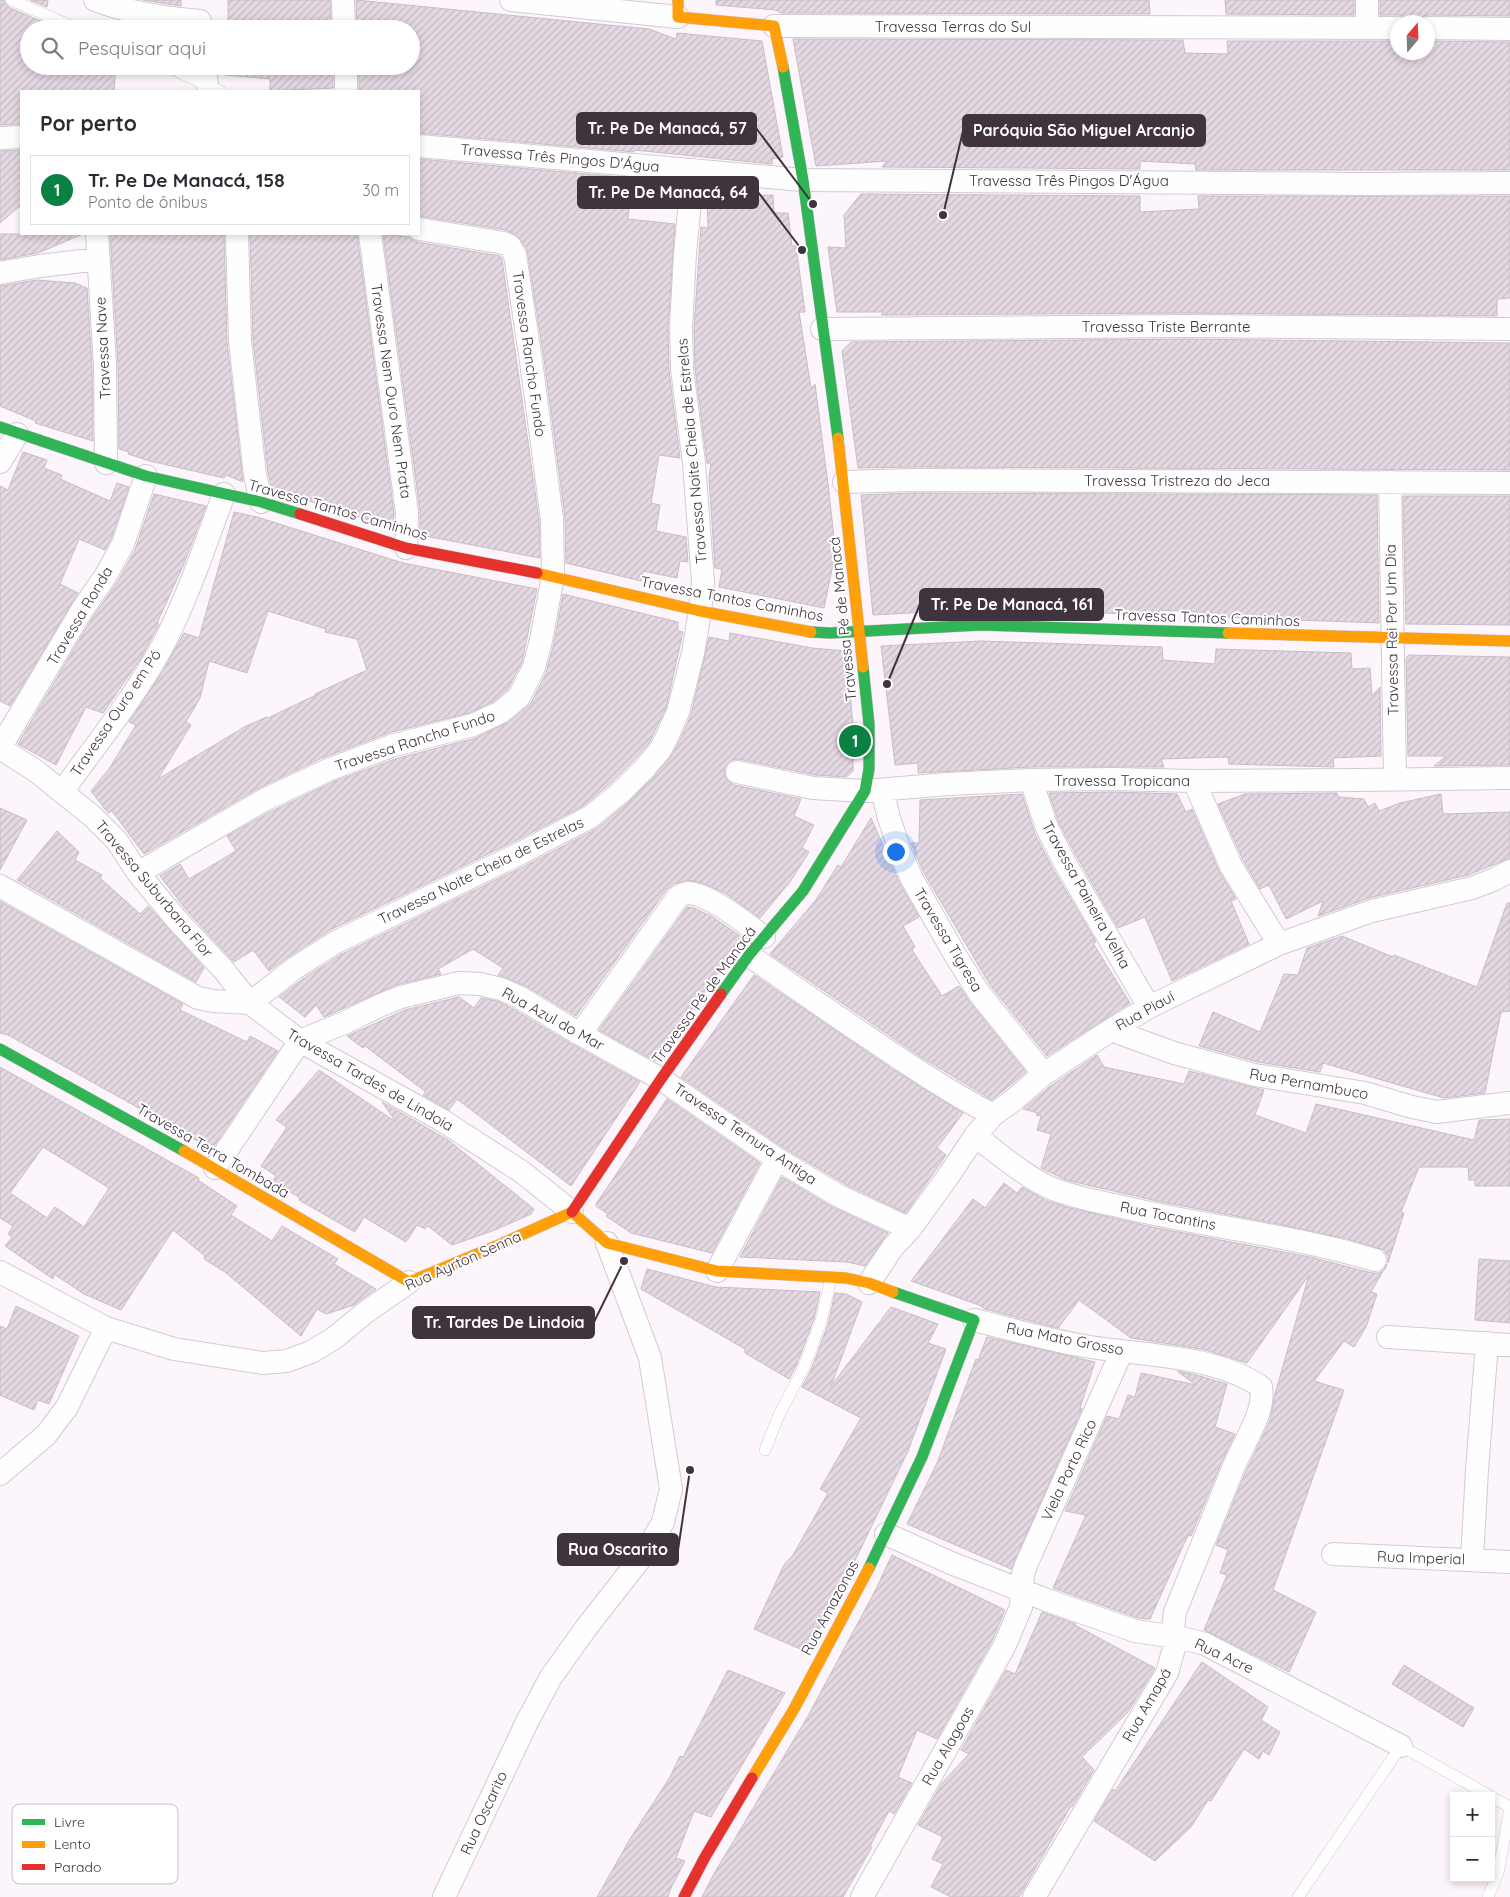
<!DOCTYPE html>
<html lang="pt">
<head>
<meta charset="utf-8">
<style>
	:root { --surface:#fff; --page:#f2f2f3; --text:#2b2b33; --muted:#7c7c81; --line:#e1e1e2; --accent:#0b8043 }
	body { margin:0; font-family:Quicksand,sans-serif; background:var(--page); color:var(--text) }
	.controls { position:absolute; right:15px; bottom:15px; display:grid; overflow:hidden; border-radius:0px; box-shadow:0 2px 8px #0003 }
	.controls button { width:45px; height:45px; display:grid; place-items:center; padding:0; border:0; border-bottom:1px solid var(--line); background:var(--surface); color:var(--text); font:25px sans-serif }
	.compass { position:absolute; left:1390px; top:15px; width:45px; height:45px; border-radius:50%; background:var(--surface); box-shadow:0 2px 8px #0003; rotate:19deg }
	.you { position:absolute; left:895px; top:851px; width:18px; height:18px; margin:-12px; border:4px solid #fff; border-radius:50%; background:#1a73e8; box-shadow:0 0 0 8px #1a73e833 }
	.badge { display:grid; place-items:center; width:32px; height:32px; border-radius:50%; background:var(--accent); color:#fff; font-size:16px; font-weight:700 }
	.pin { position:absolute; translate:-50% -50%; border:2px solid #fff; box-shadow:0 1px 5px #0006 }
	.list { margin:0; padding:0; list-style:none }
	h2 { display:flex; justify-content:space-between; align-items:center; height:65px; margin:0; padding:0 20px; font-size:21px }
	h2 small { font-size:16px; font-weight:400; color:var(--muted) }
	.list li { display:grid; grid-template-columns:32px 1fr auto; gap:15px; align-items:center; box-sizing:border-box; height:70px; margin:0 10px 10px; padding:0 10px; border:1px solid var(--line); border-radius:0px }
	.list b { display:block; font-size:19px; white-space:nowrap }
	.list p { margin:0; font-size:16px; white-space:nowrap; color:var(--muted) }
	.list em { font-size:16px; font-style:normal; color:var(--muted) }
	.icon { flex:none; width:28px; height:28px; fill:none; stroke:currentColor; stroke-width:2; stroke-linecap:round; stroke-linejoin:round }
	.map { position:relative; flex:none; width:1510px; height:1897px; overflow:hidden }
	.search { position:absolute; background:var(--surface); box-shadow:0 2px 8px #0003; left:20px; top:20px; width:400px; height:55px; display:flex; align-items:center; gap:12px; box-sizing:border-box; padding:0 18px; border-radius:28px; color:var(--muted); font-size:19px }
	.panel { position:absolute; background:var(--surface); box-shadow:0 2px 8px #0003; left:20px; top:90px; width:400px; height:145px; border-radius:0px }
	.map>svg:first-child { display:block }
	.building { fill:url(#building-hatch); stroke:#c7bec5; fill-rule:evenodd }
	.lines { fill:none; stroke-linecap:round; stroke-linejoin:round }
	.lane-casing { stroke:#d3cad1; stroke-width:12 }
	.street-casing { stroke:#d3cad1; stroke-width:24 }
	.fast-casing { stroke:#d3cad1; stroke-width:12 }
	.slow-casing { stroke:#d3cad1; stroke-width:12 }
	.jam-casing { stroke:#d3cad1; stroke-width:12 }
	.lane { stroke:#fffefe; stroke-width:11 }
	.street { stroke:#fffefe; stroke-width:22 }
	.fast { stroke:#30b455; stroke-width:11 }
	.slow { stroke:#ff9f0a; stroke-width:11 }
	.jam { stroke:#e5322d; stroke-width:11 }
	.labels { text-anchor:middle; stroke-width:4; stroke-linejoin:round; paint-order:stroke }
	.street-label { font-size:15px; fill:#3f333d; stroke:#fff }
	.key { fill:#fff; stroke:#c5c2c5; stroke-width:1 }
	.key-label { font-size:14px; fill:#3f333d }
	.leader { fill:none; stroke:#3f333d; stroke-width:2 }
	.callout-dot { fill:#3f333d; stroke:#fff; stroke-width:2 }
	.callout { fill:#3f333d; stroke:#3f333d; stroke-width:2 }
	.callout-label { font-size:16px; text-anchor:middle; font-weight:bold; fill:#fff }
</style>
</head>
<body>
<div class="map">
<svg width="1510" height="1897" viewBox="0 0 1510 1897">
	<defs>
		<pattern id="building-hatch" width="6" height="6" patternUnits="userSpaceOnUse" patternTransform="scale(1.25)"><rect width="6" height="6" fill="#e4d8e3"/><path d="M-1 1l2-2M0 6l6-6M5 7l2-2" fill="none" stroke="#c5bac4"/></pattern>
	</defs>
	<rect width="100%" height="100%" fill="#fcf5fb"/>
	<path class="building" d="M0 0H4L8 7 45 23 44 29H29V66H116L114 91H21V124L0 125Z
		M30 0H48L47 7Z
		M143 0H181V6Z
		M228 0H330L331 29H228Z
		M356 0 649 29 676 39 677 33 762 41 783 157 772 159V164L634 150V152L419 133V91H359V66H411V29H357Z
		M716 0H1149L1150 14 781 13 775 10 716 5Z
		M1225 0H1354V15L1226 14Z
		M1380 0H1510V16L1428 15 1421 17 1416 22H1410L1405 17 1399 15H1380Z
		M793 39 1183 40 1185 53 1228 54 1227 41H1398V52H1428V41L1510 42V170H1196L1195 164 1140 161V169L882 167 887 161 816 166Z
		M227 66H333V88L270 91V79L225 75Z
		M21 150V205L0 223V151Z
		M419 159 632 178 628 219 675 224 668 327 669 371 680 458 659 455 651 503 660 505 656 531 686 537 688 562 680 561 677 578 643 571 641 581 566 563 565 517 544 359 527 249 516 235 506 230 419 216Z
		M861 194 1140 196V212L1199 209 1198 196H1510V298L1497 299V316L1185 313 881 315 884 312H837L828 247 846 248 844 215Z
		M773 195 774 213H788L792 246H796L805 312H799L811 388 815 384 828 484 837 564H833L824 608 719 587 722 569 715 568 709 477 711 464 707 463 695 368 694 327 701 227 708 228 707 197Z
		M0 234H83L38 253 0 260Z
		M110 234H224L227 342 243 482 226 475 224 478 150 461 128 454 129 452 119 449 118 364Z
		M250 234H357L394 514 393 528 272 489 268 473 253 340Z
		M383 234 409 237 417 242 500 256 502 259 539 520 540 558 420 535V511Z
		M37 280 75 283 87 288 92 365 93 441 35 423 36 421 0 406V286Z
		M1185 339 1510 343V470L913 467 858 468 842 351 851 342Z
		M23 452 47 460 44 468 62 475 60 479 110 501 117 483 129 487 111 539 105 550 79 539 60 584 78 593 10 706 0 701V486L8 490Z
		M913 493 1377 495 1379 623 1218 617 1219 613 1159 610 1160 615 982 609 873 615 861 495Z
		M154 494 206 506 183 566 157 623 159 624 141 658 103 713 86 707 56 765 18 744 93 617 118 581 135 550Z
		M1403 496H1510V625L1406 624Z
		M234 512 257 517 403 563 537 589 522 662 508 689 494 701 469 713 388 733 322 758 257 789 144 854 112 811 108 813 91 791 109 769 136 725 129 722 163 671 184 633 199 638ZM268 611 326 629 325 632 357 639 367 670 315 694H318L268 718 267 717 246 726 158 779 191 725 186 722 200 698 209 661 247 673Z
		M563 594 678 622V631L683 632 666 708 649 743 635 759 612 782 583 806 513 842 330 930 288 957 269 971 253 950 234 962 187 911 160 876 180 864 189 879 236 851 227 836 270 812 333 782 395 759 476 738 509 722 531 703 546 673 554 643Z
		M730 633 812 648 846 651 853 725V771L846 777 815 775 739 759 732 760 728 763 724 769 725 777 729 782 734 785 801 799 794 816 814 825 802 848 809 852 790 882 760 918 725 893 703 883 688 880 674 884 667 889 576 1016 526 986 498 975 503 968 473 949 438 969 441 974 396 985 324 1017 316 1005 305 1017 279 997 303 979 342 954 525 866 596 829 629 802 670 758 679 742 691 715 709 637 729 641Z
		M981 641 1162 647 1163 660 1215 664 1216 649 1351 653 1352 669 1370 668 1372 696 1380 687 1381 756 1333 758 1334 767 1229 764 1228 757 1161 759 1164 767H1031L918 773V763L895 765 881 646Z
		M1409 655 1510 657V765L1434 766 1446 756H1408L1406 658Z
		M1113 792 1177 794 1186 812 1192 809 1219 871 1236 899 1231 901 1249 944 1172 981 1145 917 1118 928 1077 857 1059 823 1049 793Z
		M1337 793 1338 797 1364 799 1368 807 1375 803 1379 811 1400 803 1441 794 1443 814 1510 812V858L1468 875 1369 898 1318 916 1323 901 1286 919 1269 885 1260 889 1243 860 1218 804 1245 794Z
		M1022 794 1035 834 1053 869 1094 938 1096 942 1093 943 1130 1003 1047 1056 990 985 924 873 911 843H919L920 800Z
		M0 808 27 820 0 870Z
		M871 818 900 884 919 917 903 926 915 947 912 950 942 996 959 986 969 1001 1026 1072 992 1100 921 1057 770 954 815 901 838 865 841 867Z
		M57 831 79 852 75 860 102 875 100 878 140 914 148 906 204 968 196 982 17 880Z
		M0 901 183 1004 180 1010 247 1042 250 1036 278 1051 212 1149 8 1035 0 1033Z
		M1507 903H1510V1011L1501 1012 1485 1093 1444 1098 1323 1063 1320 1072 1258 1062 1199 1046 1213 1012 1260 1032 1284 974 1298 975 1307 948 1342 936 1393 957 1394 955 1477 987Z
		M687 907 694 908 711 916 743 938 655 1061 599 1030Z
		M754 975 892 1069 963 1113 937 1148 946 1155 906 1213 845 1184 784 1148 681 1077Z
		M459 997 474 1008 481 998 497 1001 513 1009 573 1045 640 1082 571 1186 457 1099 449 1110 423 1095 426 1092 365 1046 363 1048 347 1036 405 1010Z
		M1097 1055 1104 1067 1184 1084 1189 1071 1264 1090 1255 1115 1306 1133 1316 1104 1474 1140 1479 1120 1510 1119V1186H1475V1180H1469L1468 1167H1419L1401 1212 1404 1213 1388 1263V1256L1384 1250 1347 1239 1283 1225 1157 1201 1066 1180 1041 1168 1051 1134 1037 1130 1041 1116 1036 1115 1038 1113 1023 1109 1052 1085Z
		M0 1067 199 1178 198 1180 237 1206 231 1215 272 1241 282 1226 338 1259 334 1264 376 1289 354 1305 326 1314 317 1309 301 1336 225 1272 204 1259 205 1256 173 1230 121 1310 84 1294 54 1274 53 1279 5 1246 12 1237 8 1234 13 1226 0 1218ZM43 1147 109 1188 84 1227 55 1207 47 1218 10 1193Z
		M319 1070 396 1122 382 1102 448 1140 534 1209 531 1214 495 1230 452 1245 428 1226 425 1229 417 1225 406 1242 364 1217 355 1232 299 1200 300 1198 273 1181 276 1176 261 1166 287 1127 276 1120Z
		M667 1099 760 1163 712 1253 631 1233 606 1216 608 1214 596 1206V1204Z
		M782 1177 832 1207 888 1233 865 1266 847 1262 740 1257Z
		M1004 1183 1017 1193 1022 1187 1047 1201 1066 1207 1152 1227 1310 1257 1372 1273H1379L1385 1269 1387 1264 1371 1292 1377 1294 1366 1327 1354 1347 1344 1341 1314 1381 1344 1390 1273 1590 1316 1612 1289 1672 1204 1630 1227 1575 1220 1573 1228 1550 1216 1545 1246 1471 1270 1421 1275 1394 1309 1275 1247 1363 1202 1349 1131 1338 1079 1300 1058 1328 985 1309 979 1305 911 1281 973 1199 985 1208Z
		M1479 1259 1510 1261V1323L1475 1320Z
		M647 1269 716 1287 820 1292 814 1319 797 1364 789 1379 745 1353V1349L641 1289Z
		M835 1293 846 1294 862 1302 831 1386 891 1307 938 1324 928 1343 946 1349 908 1451 847 1577 807 1652 754 1629 784 1565 793 1555 828 1493 820 1489 861 1418 802 1387 811 1370 828 1324Z
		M16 1306 79 1336 49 1404 38 1400 34 1410 0 1395V1326L7 1329Z
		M987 1337 1095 1362 1080 1408 1082 1409 1011 1569 907 1524 937 1463 976 1359 978 1360Z
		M1177 1371 1196 1375 1227 1384 1215 1427 1235 1434 1222 1461 1191 1536 1188 1535 1150 1619H1147L1138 1618 1053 1588 1086 1515 1065 1511 1107 1416 1119 1419 1128 1395 1135 1397 1141 1373 1196 1385Z
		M892 1555 1005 1610 992 1641 937 1739 917 1730 898 1777 912 1783 894 1814 889 1811 870 1846 872 1847 843 1897H702L715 1872 808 1716 875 1591Z
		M1042 1612 1076 1624H1073L1155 1668 1128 1712 1082 1757 1094 1770 1072 1807 1071 1806 1019 1897H951L931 1887 943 1864 932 1859 943 1837 918 1825 942 1783 969 1754 961 1750 1006 1670 1015 1674Z
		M1202 1662 1268 1707 1261 1720 1280 1732 1269 1755 1263 1751 1259 1759 1244 1749 1211 1801 1208 1800 1191 1827 1155 1861 1094 1821 1113 1789 1115 1791Z
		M1404 1665 1474 1708 1463 1727 1392 1684Z
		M728 1670 785 1693 711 1817 694 1811 676 1858 685 1861 670 1890 668 1897H597L630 1839 670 1777 680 1756 683 1757Z"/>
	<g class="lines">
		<defs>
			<path id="lane" d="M11 0 78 29
				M166 66 220 91
				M765 1450 779 1415 804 1367 821 1321 831 1278
				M1491 1797 1510 1807
				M1298 1897 1401 1746 1490 1796
				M1488 1897 1498 1873 1510 1809"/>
			<path id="street" d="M95 0C129 13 164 18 200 21
				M343 0 344 29
				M511 0 678 17
				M1367 0V27
				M774 26 1398 28
				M1428 28 1510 29
				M204 66 207 84
				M346 66V91
				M0 138 21 137
				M419 146 803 180 1367 184 1510 183
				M97 234 105 365 106 463
				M237 234 240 341 255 475 261 502
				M370 234 407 513 406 548
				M0 273 40 266 98 259
				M822 329 1185 326 1510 329
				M0 462 17 434
				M844 482 913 480 1510 483
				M1390 482 1395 779
				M0 748 36 771 62 792 92 816 117 841 138 873 177 920 222 968 250 1003 300 1041 443 1121 522 1172 572 1212
				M0 748 82 610 106 575 123 544 146 476
				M737 772 813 788 865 791 948 784 1031 780 1113 779 1194 781 1359 780 1510 778
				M1031 780 1047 828 1065 863 1149 1007
				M1194 781 1231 866 1279 944
				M882 790 889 818 901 854 912 879 954 953 979 993 1044 1074
				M62 792C96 744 135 697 163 645 188 597 205 545 224 494
				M138 873 264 800 328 770 391 746 473 725 501 712 519 697 534 667 541 640 553 576 552 519 531 361 515 255 510 246 504 243 419 229
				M0 886 198 998 213 1001 250 1003
				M749 955C789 984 829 1011 869 1038 909 1065 949 1092 993 1115
				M250 1003 295 968 336 942 519 854 590 817 621 792 645 768 660 750 667 737 678 712 693 653 700 611 703 582 694 463 682 369 681 327 685 254 693 170
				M1111 1030 1174 1053 1255 1075 1365 1093 1412 1107 1437 1112 1510 1103
				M580 1034 678 897C681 895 685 893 689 893 711 895 746 924 764 937
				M975 1136C997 1152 1028 1179 1053 1189 1076 1198 1100 1202 1123 1207 1207 1227 1292 1235 1375 1260
				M215 1168 300 1041 346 1022 381 1005 401 997 459 983 480 984 501 989 519 997 580 1034 661 1079 777 1159 839 1196 910 1229
				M717 1271 777 1159
				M0 1272 106 1328 174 1349 263 1363 287 1361 311 1352 333 1339 366 1312 409 1282
				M869 1283 893 1247 910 1229 947 1178 975 1136 993 1115 1011 1102 1044 1074 1111 1030 1149 1007 1279 944 1372 911 1472 888 1493 880 1510 871
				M974 1320C1011 1329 1047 1340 1085 1346 1140 1356 1214 1354 1261 1387 1266 1411 1243 1444 1234 1466 1214 1515 1194 1564 1175 1612L1172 1637 1174 1648 1167 1673 1034 1897
				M1388 1337 1510 1345
				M0 1474 46 1435 67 1407 106 1328
				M886 1534 951 1563 1044 1599 1135 1631 1182 1638 1205 1644 1401 1746
				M1333 1554 1510 1562
				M1472 1560 1477 1470 1487 1343
				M444 1897 527 1722 551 1677 586 1628 647 1550 663 1522 671 1489 650 1358 607 1243
				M862 1897 1004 1647 1021 1607 1023 1574 1026 1565 1122 1351"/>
			<path id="fast" d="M783 67 803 180 838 438
				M0 427 146 476 261 502 300 514
				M811 632 830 633 981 625 1228 633
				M721 994 749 955 803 891 865 791 869 769V724L863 667
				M0 1049 184 1151
				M869 1568 922 1457 974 1320 893 1292"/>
			<path id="slow" d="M678 0V17L774 26 783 67
				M838 438 863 667
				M537 573 700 611 811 632
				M1228 633 1510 641
				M184 1151 409 1282 501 1244 572 1212
				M572 1212 607 1243 717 1271 846 1278 869 1283 893 1292
				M752 1778 794 1709 869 1568"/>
			<path id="jam" d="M300 514 406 548 537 573
				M572 1212 661 1079 721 994
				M684 1897 705 1857 752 1778"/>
		</defs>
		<use href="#lane" class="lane-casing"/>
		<use href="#street" class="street-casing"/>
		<use href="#fast" class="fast-casing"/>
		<use href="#slow" class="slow-casing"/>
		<use href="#jam" class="jam-casing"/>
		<use href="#lane" class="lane"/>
		<use href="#street" class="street"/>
		<use href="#fast" class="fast"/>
		<use href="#slow" class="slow"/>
		<use href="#jam" class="jam"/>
	</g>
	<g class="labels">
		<g class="street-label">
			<text x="953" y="32">Travessa Terras do Sul</text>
			<text transform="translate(560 158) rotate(5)" y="5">Travessa Três Pingos D'Água</text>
			<text x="1069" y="186">Travessa Três Pingos D'Água</text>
			<text x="1166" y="332">Travessa Triste Berrante</text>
			<text transform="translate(103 348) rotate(-93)" y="5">Travessa Nave</text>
			<text transform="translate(529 354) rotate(82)" y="5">Travessa Rancho Fundo</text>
			<text transform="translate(391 391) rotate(82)" y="5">Travessa Nem Ouro Nem Prata</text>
			<text transform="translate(692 451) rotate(-95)" y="5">Travessa Noite Cheia de Estrelas</text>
			<text x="1177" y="486">Travessa Tristreza do Jeca</text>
			<text transform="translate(338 510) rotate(16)" y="5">Travessa Tantos Caminhos</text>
			<text transform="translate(732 599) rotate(11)" y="5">Travessa Tantos Caminhos</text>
			<text transform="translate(80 616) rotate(-59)" y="5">Travessa Ronda</text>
			<text transform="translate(1207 618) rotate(2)" y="5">Travessa Tantos Caminhos</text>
			<text transform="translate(843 619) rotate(-96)" y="5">Travessa Pé de Manacá</text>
			<text transform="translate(1392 630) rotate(-91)" y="5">Travessa Rei Por Um Dia</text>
			<text transform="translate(116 713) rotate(-56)" y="5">Travessa Ouro em Pó</text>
			<text transform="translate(415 741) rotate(-18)" y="5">Travessa Rancho Fundo</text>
			<text x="1122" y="786">Travessa Tropicana</text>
			<text transform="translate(481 871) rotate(-26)" y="5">Travessa Noite Cheia de Estrelas</text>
			<text transform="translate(154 889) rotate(50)" y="5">Travessa Suburbana Flor</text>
			<text transform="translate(1086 895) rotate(61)" y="5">Travessa Paineira Velha</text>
			<text transform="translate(948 940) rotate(59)" y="5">Travessa Tigresa</text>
			<text transform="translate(704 995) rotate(-54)" y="5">Travessa Pé de Manacá</text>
			<text transform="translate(1145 1011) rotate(-29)" y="5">Rua Piauí</text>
			<text transform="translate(553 1019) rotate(29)" y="5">Rua Azul do Mar</text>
			<text transform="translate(370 1080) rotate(30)" y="5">Travessa Tardes de Lindoia</text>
			<text transform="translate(1309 1084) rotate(10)" y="5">Rua Pernambuco</text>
			<text transform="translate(745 1134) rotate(34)" y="5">Travessa Ternura Antiga</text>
			<text transform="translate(213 1151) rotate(30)" y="5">Travessa Terra Tombada</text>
			<text transform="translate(1168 1216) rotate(11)" y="5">Rua Tocantins</text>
			<text transform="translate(463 1261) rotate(-24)" y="5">Rua Ayrton Senna</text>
			<text transform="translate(1065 1339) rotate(11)" y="5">Rua Mato Grosso</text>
			<text transform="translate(1069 1470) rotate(-65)" y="5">Viela Porto Rico</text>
			<text transform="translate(1421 1558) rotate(2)" y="5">Rua Imperial</text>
			<text transform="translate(830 1608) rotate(-62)" y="5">Rua Amazonas</text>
			<text transform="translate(1224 1656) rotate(25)" y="5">Rua Acre</text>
			<text transform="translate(1147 1705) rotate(-60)" y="5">Rua Amapá</text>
			<text transform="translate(948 1746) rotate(-60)" y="5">Rua Alagoas</text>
			<text transform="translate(484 1813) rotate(-65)" y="5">Rua Oscarito</text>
		</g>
	</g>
	<rect x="12" y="1804" width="166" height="80" rx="8" class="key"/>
	<rect x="22" y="1819" width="23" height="6" fill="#30b455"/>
	<rect x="22" y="1841" width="23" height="7" fill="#ff9f0a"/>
	<rect x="22" y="1864" width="23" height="6" fill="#e5322d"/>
	<g class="key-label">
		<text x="54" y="1827">Livre</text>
		<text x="54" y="1849">Lento</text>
		<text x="54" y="1872">Parado</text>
	</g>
	<path class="leader" d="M813 204L756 128M943 215L963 131M802 250L758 192M887 684L920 604M624 1261L594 1322M690 1470L678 1550"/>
	<g class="callout-dot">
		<circle cx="813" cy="204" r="5"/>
		<circle cx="943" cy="215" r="5"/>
		<circle cx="802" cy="250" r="5"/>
		<circle cx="887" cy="684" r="5"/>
		<circle cx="624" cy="1261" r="5"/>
		<circle cx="690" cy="1470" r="5"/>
	</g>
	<g class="callout">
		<rect x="577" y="113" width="179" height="31" rx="5"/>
		<rect x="963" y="115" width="242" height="31" rx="5"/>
		<rect x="578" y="177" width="180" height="31" rx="5"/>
		<rect x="920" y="589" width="183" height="31" rx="5"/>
		<rect x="413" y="1307" width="181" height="31" rx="5"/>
		<rect x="558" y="1534" width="120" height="31" rx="5"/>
	</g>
	<g class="callout-label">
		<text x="667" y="134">Tr. Pe De Manacá, 57</text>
		<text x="1084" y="136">Paróquia São Miguel Arcanjo</text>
		<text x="668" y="198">Tr. Pe De Manacá, 64</text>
		<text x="1012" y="610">Tr. Pe De Manacá, 161</text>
		<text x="504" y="1328">Tr. Tardes De Lindoia</text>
		<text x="618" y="1555">Rua Oscarito</text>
	</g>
</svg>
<div class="controls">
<button>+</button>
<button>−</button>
</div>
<svg class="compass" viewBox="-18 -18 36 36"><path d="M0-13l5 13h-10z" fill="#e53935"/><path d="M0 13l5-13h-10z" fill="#7c7c81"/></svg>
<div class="you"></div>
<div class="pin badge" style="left:855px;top:741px">1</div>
<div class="search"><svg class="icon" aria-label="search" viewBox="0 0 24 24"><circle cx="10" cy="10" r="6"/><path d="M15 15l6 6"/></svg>Pesquisar aqui</div>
<section class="panel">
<h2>Por perto<small></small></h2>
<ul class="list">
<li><span class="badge">1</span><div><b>Tr. Pe De Manacá, 158</b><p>Ponto de ônibus</p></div><em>30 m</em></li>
</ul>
</section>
</div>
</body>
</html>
